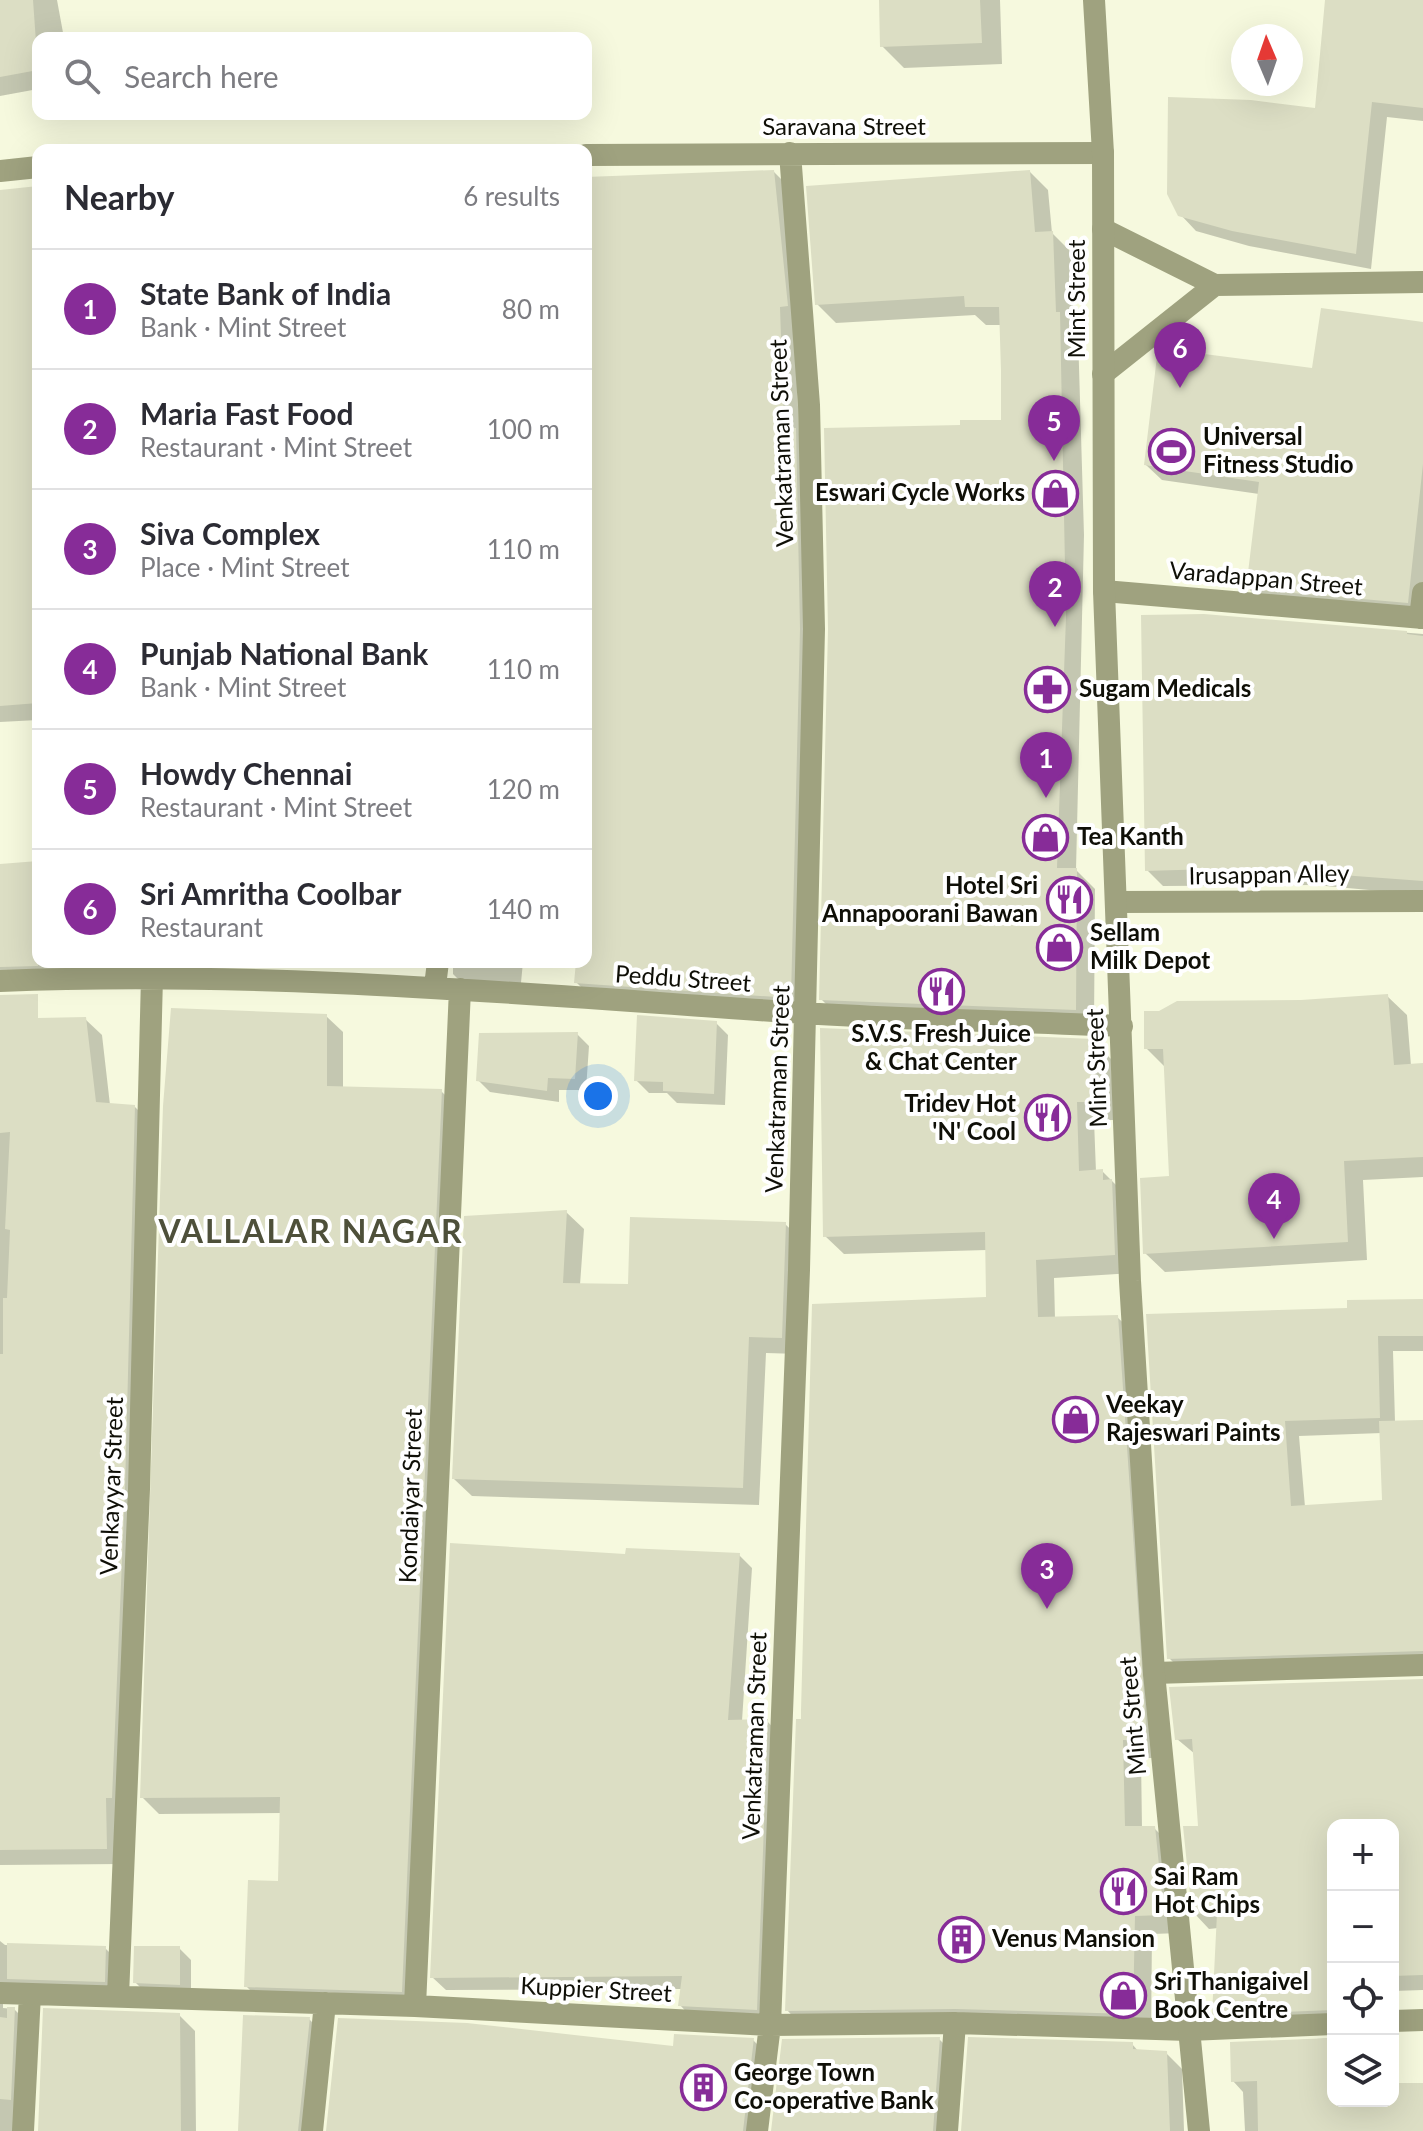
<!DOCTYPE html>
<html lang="en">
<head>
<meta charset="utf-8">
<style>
	:root { --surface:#fff; --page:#f2f2f3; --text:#2b2b33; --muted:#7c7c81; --line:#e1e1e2; --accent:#872c98 }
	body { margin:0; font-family:Lato,sans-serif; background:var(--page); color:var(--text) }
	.controls { position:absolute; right:24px; bottom:24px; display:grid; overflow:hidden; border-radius:16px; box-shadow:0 8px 32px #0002 }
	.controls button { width:72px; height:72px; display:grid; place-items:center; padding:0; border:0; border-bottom:2px solid var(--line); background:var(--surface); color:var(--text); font:40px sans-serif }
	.compass { position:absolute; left:1231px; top:24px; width:72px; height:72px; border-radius:50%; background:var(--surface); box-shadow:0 8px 32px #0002; rotate:358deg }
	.you { position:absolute; left:598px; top:1096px; width:28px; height:28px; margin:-20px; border:6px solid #fff; border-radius:50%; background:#1a73e8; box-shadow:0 0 0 12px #1a73e833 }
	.badge { display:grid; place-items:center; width:52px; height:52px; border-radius:50%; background:var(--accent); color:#fff; font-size:26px; font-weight:700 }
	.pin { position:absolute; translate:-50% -66px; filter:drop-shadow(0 2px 4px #0008) }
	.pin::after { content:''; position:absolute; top:42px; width:28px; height:24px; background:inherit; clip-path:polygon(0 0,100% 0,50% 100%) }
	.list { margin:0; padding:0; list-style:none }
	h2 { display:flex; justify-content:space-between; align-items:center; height:104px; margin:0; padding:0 32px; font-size:34px }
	h2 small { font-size:26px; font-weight:400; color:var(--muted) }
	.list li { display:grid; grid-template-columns:52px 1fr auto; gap:24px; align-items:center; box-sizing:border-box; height:120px; padding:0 32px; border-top:2px solid var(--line) }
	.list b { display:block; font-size:30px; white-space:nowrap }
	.list p { margin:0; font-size:26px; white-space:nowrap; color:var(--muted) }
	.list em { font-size:26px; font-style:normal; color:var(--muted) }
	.icon { flex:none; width:44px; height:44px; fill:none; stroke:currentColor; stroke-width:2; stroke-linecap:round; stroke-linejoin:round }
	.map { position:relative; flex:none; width:1423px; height:2131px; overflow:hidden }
	.search { position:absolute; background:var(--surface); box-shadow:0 8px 32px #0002; left:32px; top:32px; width:560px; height:88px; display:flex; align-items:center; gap:20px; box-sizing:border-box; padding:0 28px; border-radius:16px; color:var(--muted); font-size:30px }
	.panel { position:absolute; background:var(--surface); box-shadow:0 8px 32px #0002; left:32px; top:144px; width:560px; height:824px; border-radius:16px }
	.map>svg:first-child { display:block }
	.shadow { fill:#0003; fill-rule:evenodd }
	.building { fill:#dcdec4 }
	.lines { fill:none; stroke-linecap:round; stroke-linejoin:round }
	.minor { stroke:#9fa27f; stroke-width:22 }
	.tertiary { stroke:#9fa27f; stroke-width:22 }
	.labels { text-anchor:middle; stroke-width:8; stroke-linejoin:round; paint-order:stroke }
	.street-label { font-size:24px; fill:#0f0f07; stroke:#fff }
	.poi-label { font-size:24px; font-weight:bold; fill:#0f0f07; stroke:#fff; text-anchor:start }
	.district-label { font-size:32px; font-weight:bold; letter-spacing:2px; fill:#4e503a; stroke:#fff }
</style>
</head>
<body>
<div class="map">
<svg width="1423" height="2131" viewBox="0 0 1423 2131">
	<rect width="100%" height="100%" fill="#f6f9de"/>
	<path class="shadow" d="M0 0H57L64 38H38V89L0 96Z
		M881 0H1000L1002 64 904 68 882 46Z
		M1327 0H1423V121L1387 117 1371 269 1249 246 1196 231 1180 214 1317 110Z
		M774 172 790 188 799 434 811 446 807 1013 592 998 576 982 578 962H586V179Z
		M1030 172 1048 190 1052 233 1071 252 1074 329 1078 333 1084 535 1076 870 1095 889 1094 1028 840 1018 821 999 962 427 1003 422 1002 325H986L975 315 836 323 817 304Z
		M38 188V720L0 722V193Z
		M1423 324V617L1264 604 1248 588 1259 494 1162 480 1146 465 1314 370Z
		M1204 616 1423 634V895L1315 885 1163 886 1147 870Z
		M38 863V962H119V967L0 977V866Z
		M453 962H523L520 993 469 990 453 974Z
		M1387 996 1407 1015 1411 1066 1423 1065V1177L1363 1180 1367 1260 1165 1272 1145 1253 1171 1178 1166 1068 1146 1048 1302 1002Z
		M326 1016 343 1032V1088L441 1091 457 1107 417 2007 262 2002 246 1986 280 1883 282 1813 159 1814 142 1797Z
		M85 1019 102 1035 110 1105 134 1106 150 1122 122 1864 0 1865V1022Z
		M716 1023 728 1035 725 1105 677 1103 667 1093H649L636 1080Z
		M577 1034 589 1046 586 1090H559V1102L490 1092 478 1080Z
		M1093 1041 1111 1059 1114 1120H1094L1096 1172 1102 1171 1121 1190 1133 1273 1054 1278 1055 1319 1117 1317 1136 1335 1164 1758H1141L1142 1828H1154L1173 1847 1181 1933 1152 1934 1151 2032 805 2029 787 2010 802 1721 988 1299 987 1250 844 1254 825 1236Z
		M566 1212 584 1229 580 1285 630 1286 785 1224 803 1241 799 1354 766 1353 759 1505 472 1496 454 1479Z
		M1423 1301V1351H1393L1395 1422H1423V1666L1185 1674 1169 1658 1148 1316 1349 1310ZM1382 1433 1384 1502 1305 1507 1299 1436Z
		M739 1555 752 1568 742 1721H767L780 1735 769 2023 693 2019 680 2005 682 1989 446 1990 432 1977 627 1556Z
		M1423 1681V1990L1393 1991V1825H1333V2026L1230 2030 1214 2014 1218 1928 1209 1929 1194 1913 1200 1828 1195 1754 1177 1739Z
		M0 1941 5 1945 105 1948 121 1964 120 1997 3 2002V2008L14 2009 30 2025 26 2131H0Z
		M179 1948 191 1960V1996L147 1994 135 1982Z
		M179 2015 195 2031 196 2131H39Z
		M309 2019 325 2035 315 2131H240Z
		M1333 2038V2101H1393V2085H1423V2131H1245L1243 2092 1233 2081 1232 2044Z
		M939 2039 955 2055 949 2131H773Z
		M753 2040 769 2056 760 2131H328L675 2048Z
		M1132 2044 1139 2052 1166 2053 1182 2069 1184 2131H963Z"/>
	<path class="building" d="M0 0H33L38 70 0 77Z
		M879 0H980L982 43 880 47Z
		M1325 0H1423V108L1372 102 1356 254 1232 231 1178 216 1167 194 1168 97 1251 100 1315 108Z
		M774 170 788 306 780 307 784 428H796L800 629 791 998 574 983 576 962H586V177Z
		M1030 170 1035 232 1053 231 1056 312H1060L1066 617 1057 868H1077L1076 1010 819 1000 828 629 824 428 960 425V420H1001V371L999 307H965L964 296 815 305 806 186Z
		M38 186V703L0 706V190Z
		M1321 308 1423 322V464L1408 603 1246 589 1259 482 1144 465 1158 348 1312 368Z
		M1204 614 1407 631V634L1423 636V881L1245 868 1145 871 1141 615Z
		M38 861V966L0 967V864Z
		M38 994V1018L86 1017 96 1102 135 1105 125 1489 112 1798H106L107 1849 0 1850V1354H3V1298H7L10 1230 5 1229 10 1132 0 1133V995Z
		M1388 994 1394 1065 1423 1063V1157L1344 1161 1348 1242 1143 1254 1140 1178 1169 1176 1163 1049H1144V1011H1159L1177 1001 1301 1000Z
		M171 1008 327 1014V1086L442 1089 402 1992 244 1987 248 1880 278 1881 280 1797 140 1798 163 1106Z
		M637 1015 717 1021 714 1094 663 1091V1082L634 1081Z
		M820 1028 1094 1039 1096 1102H1077L1079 1171 1103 1169V1180L1112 1179 1115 1255 1036 1260 1038 1317 1118 1315 1147 1740H1123L1125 1826H1155L1164 1915 1135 1916 1133 2014 955 2009 785 2011 796 1719H801V1711L812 1304 986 1297 985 1232 823 1237Z
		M578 1032 575 1079 548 1078 547 1091 476 1081 479 1033Z
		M567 1210 563 1283 628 1284 630 1217 786 1222 782 1338 749 1337 743 1488 452 1479 464 1216Z
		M1423 1299V1336H1378L1380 1418 1285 1421 1291 1506 1382 1500 1379 1421 1423 1420V1651L1167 1659 1146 1314 1347 1308V1300Z
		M450 1543 625 1554 626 1548 740 1553 728 1720 768 1719 757 2010 678 2006 682 1976 430 1978Z
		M1423 1679V1975L1393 1976V1825H1333V2010L1212 2015 1217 1913 1192 1914 1183 1826H1198L1192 1739 1175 1740 1169 1687Z
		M7 1943 106 1946 105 1982 7 1979Z
		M134 1946H180V1985L133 1983Z
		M7 2007H15L11 2100 0 2099V2017L7 2018Z
		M43 2008 180 2013 181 2131H38Z
		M243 2015 310 2017 298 2131H238Z
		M338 2018 467 2023 673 2046 674 2034 754 2038 743 2131H326Z
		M940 2037 933 2131H771L782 2039Z
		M968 2037 1133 2042V2049L1167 2051 1170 2131H961Z
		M1333 2038V2101H1393V2083H1423V2131H1258L1257 2081 1231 2082 1230 2042Z"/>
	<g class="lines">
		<path class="minor" d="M586 155 1103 153
			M0 171 38 167
			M1103 229 1215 285 1423 282
			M1103 374 1215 285
			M1104 591 1423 618
			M1420 618 1423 593
			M1116 902 1423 901
			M0 981C268 970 535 995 802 1013 909 1020 1016 1021 1122 1026
			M435 986 438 962
			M1154 1673 1423 1665
			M0 1993 415 2006 770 2025 955 2023 1189 2030 1333 2024
			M118 1996 139 1489 152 977
			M415 2006 460 989
			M1393 2021 1423 2020
			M23 2131 30 1994
			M312 2131 325 2003
			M757 2131 770 2025 799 1270 814 629 809 405 790 153
			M947 2131 955 2023"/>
		<path class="tertiary" d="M1094 0 1103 153 1104 591 1130 1281 1154 1673 1199 2131"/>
	</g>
	<defs>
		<symbol id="stadium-ring" viewBox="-11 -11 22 22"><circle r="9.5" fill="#fff" stroke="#872c98" stroke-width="1.5"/><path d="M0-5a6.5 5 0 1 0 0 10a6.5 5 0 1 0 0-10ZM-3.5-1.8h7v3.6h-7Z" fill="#872c98"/></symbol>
		<symbol id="shop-ring" viewBox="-11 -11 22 22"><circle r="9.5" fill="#fff" stroke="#872c98" stroke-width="1.5"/><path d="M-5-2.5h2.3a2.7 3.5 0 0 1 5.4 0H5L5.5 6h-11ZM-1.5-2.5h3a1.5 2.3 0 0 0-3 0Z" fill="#872c98"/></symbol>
		<symbol id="pharmacy-ring" viewBox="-11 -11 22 22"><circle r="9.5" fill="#fff" stroke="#872c98" stroke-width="1.5"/><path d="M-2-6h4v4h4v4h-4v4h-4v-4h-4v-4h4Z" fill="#872c98"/></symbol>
		<symbol id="restaurant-ring" viewBox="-11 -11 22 22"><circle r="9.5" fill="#fff" stroke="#872c98" stroke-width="1.5"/><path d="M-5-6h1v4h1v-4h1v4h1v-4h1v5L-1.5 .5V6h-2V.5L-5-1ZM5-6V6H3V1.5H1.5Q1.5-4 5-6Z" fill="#872c98"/></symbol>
		<symbol id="building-ring" viewBox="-11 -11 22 22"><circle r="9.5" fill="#fff" stroke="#872c98" stroke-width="1.5"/><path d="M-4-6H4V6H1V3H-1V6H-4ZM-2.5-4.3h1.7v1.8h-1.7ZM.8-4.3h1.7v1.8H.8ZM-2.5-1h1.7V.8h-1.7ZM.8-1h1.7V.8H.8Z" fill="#872c98"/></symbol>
	</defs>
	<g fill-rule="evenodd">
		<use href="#stadium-ring" x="1146" y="426" width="51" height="51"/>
		<use href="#shop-ring" x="1030" y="468" width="51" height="51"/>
		<use href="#pharmacy-ring" x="1022" y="664" width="51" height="51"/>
		<use href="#shop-ring" x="1020" y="812" width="51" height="51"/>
		<use href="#restaurant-ring" x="1044" y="874" width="51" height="51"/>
		<use href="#shop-ring" x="1034" y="922" width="51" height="51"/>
		<use href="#restaurant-ring" x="916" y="966" width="51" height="51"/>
		<use href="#restaurant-ring" x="1022" y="1092" width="51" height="51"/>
		<use href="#shop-ring" x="1050" y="1394" width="51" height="51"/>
		<use href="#restaurant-ring" x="1098" y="1866" width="51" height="51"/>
		<use href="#building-ring" x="936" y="1914" width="51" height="51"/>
		<use href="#shop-ring" x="1098" y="1970" width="51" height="51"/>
		<use href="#building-ring" x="678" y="2062" width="51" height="51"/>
	</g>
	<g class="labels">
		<g class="street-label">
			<text x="844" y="135">Saravana Street</text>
			<text transform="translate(1077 299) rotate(-90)" y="8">Mint Street</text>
			<text transform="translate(782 443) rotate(-92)" y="8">Venkatraman Street</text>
			<text transform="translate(1266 579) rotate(5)" y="8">Varadappan Street</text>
			<text transform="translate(1269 875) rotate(-1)" y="8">Irusappan Alley</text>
			<text transform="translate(683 979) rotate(4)" y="8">Peddu Street</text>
			<text transform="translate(1097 1068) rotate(-92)" y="8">Mint Street</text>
			<text transform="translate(778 1089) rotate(-88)" y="8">Venkatraman Street</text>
			<text transform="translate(112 1486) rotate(-88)" y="8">Venkayyar Street</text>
			<text transform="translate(411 1496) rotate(-88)" y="8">Kondaiyar Street</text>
			<text transform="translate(1133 1716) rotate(-95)" y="8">Mint Street</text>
			<text transform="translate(755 1736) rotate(-88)" y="8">Venkatraman Street</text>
			<text transform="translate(596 1990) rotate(3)" y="8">Kuppier Street</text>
		</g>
		<g class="poi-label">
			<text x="1203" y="445">Universal<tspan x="1203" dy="28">Fitness Studio</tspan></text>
			<text x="1025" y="501" text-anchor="end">Eswari Cycle Works</text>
			<text x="1079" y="697">Sugam Medicals</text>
			<text x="1077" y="845">Tea Kanth</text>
			<text x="1038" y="894" text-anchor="end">Hotel Sri<tspan x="1038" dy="28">Annapoorani Bawan</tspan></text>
			<text x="1090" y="941">Sellam<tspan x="1090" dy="28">Milk Depot</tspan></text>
			<text x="941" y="1042" text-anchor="middle">S.V.S. Fresh Juice<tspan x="941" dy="28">&amp; Chat Center</tspan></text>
			<text x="1016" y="1112" text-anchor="end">Tridev Hot<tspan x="1016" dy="28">'N' Cool</tspan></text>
			<text x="1106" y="1413">Veekay<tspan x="1106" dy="28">Rajeswari Paints</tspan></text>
			<text x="1154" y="1885">Sai Ram<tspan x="1154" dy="28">Hot Chips</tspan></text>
			<text x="992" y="1947">Venus Mansion</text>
			<text x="1154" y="1990">Sri Thanigaivel<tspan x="1154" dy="28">Book Centre</tspan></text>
			<text x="734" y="2081">George Town<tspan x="734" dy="28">Co-operative Bank</tspan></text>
		</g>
		<g class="district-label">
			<text x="311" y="1243">VALLALAR NAGAR</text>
		</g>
	</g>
</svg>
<div class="controls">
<button>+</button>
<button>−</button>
<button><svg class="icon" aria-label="locate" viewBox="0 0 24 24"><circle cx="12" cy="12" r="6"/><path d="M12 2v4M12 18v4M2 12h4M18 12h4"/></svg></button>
<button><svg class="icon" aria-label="layers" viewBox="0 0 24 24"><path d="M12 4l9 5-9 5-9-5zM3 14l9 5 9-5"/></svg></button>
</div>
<svg class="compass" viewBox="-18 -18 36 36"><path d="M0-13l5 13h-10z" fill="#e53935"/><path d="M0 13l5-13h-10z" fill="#7c7c81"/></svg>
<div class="you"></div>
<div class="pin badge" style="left:1046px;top:798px">1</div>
<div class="pin badge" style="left:1055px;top:627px">2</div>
<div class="pin badge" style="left:1047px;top:1609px">3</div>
<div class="pin badge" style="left:1274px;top:1239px">4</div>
<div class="pin badge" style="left:1054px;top:461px">5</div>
<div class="pin badge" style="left:1180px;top:388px">6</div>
<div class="search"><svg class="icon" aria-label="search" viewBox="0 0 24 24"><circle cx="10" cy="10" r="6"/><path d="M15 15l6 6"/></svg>Search here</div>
<section class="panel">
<h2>Nearby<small>6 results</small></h2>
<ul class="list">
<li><span class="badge">1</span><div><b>State Bank of India</b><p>Bank · Mint Street</p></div><em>80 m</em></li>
<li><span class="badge">2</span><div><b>Maria Fast Food</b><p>Restaurant · Mint Street</p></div><em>100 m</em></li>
<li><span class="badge">3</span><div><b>Siva Complex</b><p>Place · Mint Street</p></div><em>110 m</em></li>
<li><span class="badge">4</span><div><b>Punjab National Bank</b><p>Bank · Mint Street</p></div><em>110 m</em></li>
<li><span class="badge">5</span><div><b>Howdy Chennai</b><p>Restaurant · Mint Street</p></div><em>120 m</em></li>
<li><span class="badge">6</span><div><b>Sri Amritha Coolbar</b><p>Restaurant</p></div><em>140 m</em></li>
</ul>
</section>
</div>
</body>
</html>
